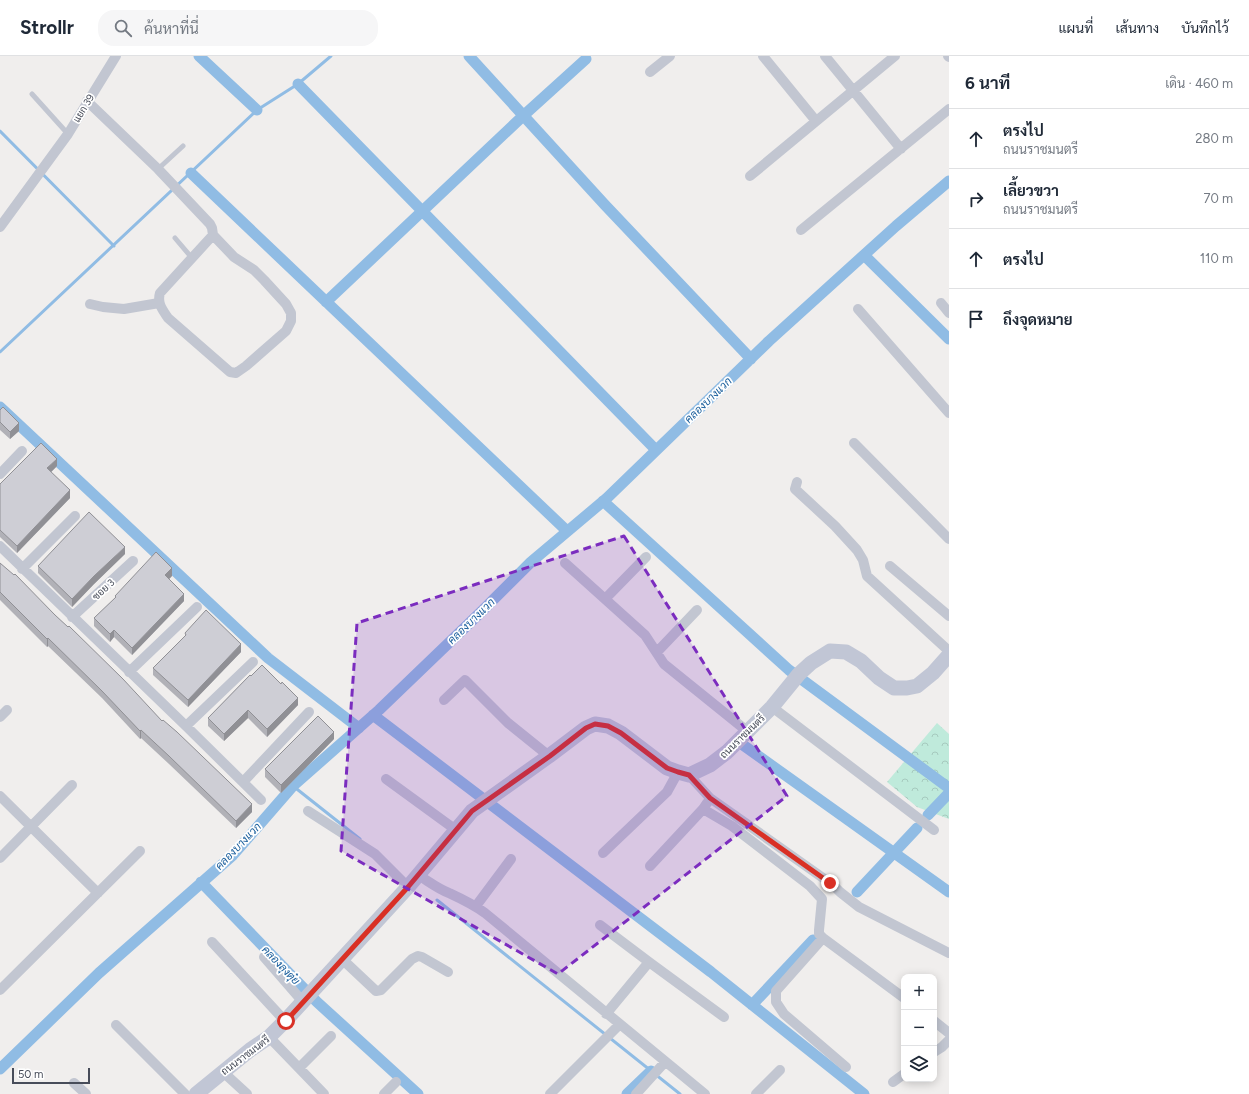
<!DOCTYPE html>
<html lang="th">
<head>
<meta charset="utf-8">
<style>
	:root { --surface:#fff; --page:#f6f6f7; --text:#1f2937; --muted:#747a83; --line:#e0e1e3 }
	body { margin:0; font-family:Figtree,Sarabun,sans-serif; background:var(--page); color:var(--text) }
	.controls { position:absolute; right:12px; bottom:12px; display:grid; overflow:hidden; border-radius:8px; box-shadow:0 2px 10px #0003 }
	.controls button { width:36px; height:36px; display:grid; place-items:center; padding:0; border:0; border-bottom:1px solid var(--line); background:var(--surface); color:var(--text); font:20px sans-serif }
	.scale { position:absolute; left:12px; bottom:10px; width:78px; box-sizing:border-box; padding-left:4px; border:2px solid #474c59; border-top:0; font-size:11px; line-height:14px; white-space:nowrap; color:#474c59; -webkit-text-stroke:3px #fff; paint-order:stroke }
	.stop { position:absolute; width:12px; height:12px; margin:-9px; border:3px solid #d93025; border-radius:50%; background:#fff }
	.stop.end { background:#d93025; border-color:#fff; box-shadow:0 1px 4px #0008 }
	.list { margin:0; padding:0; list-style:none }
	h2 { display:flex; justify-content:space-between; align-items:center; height:52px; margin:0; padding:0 16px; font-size:17px }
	h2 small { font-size:13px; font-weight:400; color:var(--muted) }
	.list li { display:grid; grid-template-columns:26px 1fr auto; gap:12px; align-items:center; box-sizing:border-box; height:60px; padding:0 16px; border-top:1px solid var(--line) }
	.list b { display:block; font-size:15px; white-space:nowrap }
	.list p { margin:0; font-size:13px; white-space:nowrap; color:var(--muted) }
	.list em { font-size:13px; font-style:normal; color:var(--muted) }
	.icon { flex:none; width:22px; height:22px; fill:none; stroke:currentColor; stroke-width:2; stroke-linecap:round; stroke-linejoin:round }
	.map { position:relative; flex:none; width:949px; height:1038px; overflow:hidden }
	header { display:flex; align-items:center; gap:24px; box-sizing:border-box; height:56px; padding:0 20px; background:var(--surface); border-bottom:1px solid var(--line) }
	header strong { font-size:19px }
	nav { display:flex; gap:22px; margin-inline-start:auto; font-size:14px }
	.search { width:280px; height:36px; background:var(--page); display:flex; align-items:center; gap:10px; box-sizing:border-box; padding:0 14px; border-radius:16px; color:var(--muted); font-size:15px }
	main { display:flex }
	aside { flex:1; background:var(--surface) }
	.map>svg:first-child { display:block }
	.forest { fill:url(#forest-crowns) }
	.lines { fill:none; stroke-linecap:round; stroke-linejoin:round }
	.stream { stroke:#90bce4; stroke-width:3 }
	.canal { stroke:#90bce4; stroke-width:11 }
	.lane { stroke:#c2c6d1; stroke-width:5 }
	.street { stroke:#c2c6d1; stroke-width:10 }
	.secondary { stroke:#c1c6d5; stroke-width:15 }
	.wall { fill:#b1b1b7 }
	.shaded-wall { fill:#909095 }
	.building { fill:#ceced5; stroke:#909095 }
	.route { stroke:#d93025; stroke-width:5 }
	.marked { fill:#7b2cbf; fill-opacity:0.2; stroke:#7b2cbf; stroke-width:3; stroke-dasharray:8 5; stroke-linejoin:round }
	.labels { text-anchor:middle; stroke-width:3.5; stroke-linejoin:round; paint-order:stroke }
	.street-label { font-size:10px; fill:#474c59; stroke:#fff }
	.water-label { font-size:11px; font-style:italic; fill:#185d9b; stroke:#fff }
</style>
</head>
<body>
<header>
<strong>Strollr</strong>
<div class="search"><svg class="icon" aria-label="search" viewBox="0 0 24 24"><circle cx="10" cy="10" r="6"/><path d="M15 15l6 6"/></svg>ค้นหาที่นี่</div>
<nav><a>แผนที่</a><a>เส้นทาง</a><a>บันทึกไว้</a></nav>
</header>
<main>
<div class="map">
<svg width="949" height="1038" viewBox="0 0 949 1038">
	<defs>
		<pattern id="forest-crowns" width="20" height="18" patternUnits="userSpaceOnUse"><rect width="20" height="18" fill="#bfeadb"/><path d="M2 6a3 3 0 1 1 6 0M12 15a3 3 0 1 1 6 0" fill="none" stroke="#a6cabe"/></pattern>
	</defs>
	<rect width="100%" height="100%" fill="#f0eeed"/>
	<path class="forest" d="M937 667 949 678V763L917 751 887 726Z"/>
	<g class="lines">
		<path class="stream" d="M0 75 114 190
			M0 296 257 54 298 28 331 0
			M293 730 360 783
			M437 844 680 1038"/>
		<path class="canal" d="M199 0 257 54
			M469 0 605 149 751 303
			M298 28 656 394
			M191 117 567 475
			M864 199 949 283
			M326 246 523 60 586 3
			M0 351 268 602 359 672
			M603 445 789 614 949 732
			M373 659 711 916 864 1038
			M743 689 949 836
			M928 759 949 737
			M201 826 317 946 418 1038
			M857 836 917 772
			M752 949 813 884
			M0 1013 99 917 233 799 293 730 379 654 482 555 531 506 607 442 769 285 896 170 949 125
			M627 1038 651 1015"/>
		<path class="lane" d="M32 38 68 78
			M158 113 183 90
			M175 182 192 202"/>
		<path class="street" d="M763 0 816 65
			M825 0 901 93
			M948 0 949 1
			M650 16 670 0
			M87 45 158 113 210 168 212 172 213 179 234 201 254 214 264 224 286 248 291 257V265L286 275 246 310 236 317 230 316 168 262C162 253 157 247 160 237L213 179
			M750 120 895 0
			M0 171 68 78 116 0
			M801 174 949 53
			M941 247 949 257
			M90 248 103 251 124 253 159 247
			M858 253 949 357
			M854 387 949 483
			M0 418 22 395
			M797 426 795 433 835 470 857 494 863 504 867 520 949 595
			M0 490 186 670 261 744
			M565 507 645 579 664 608 747 675
			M890 510 949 560
			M22 513 75 460
			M605 543 646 501
			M72 561 133 505
			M657 596 697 554
			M129 616 197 551
			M444 644 465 624 508 667 549 700
			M772 651 934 774
			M0 661 7 654
			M186 670 253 606
			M689 719 710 742 833 829 840 836 859 851 949 897
			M386 723 456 774
			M243 726 309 656
			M0 740 98 837
			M703 753 732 770 810 830 822 843 819 874V878L823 882 904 942
			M308 755 375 798 408 831
			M603 797 667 736 678 716
			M0 802 72 729
			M650 810 703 753 707 747
			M418 819C428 825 438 833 449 837 462 843 473 848 485 857L705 1038
			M476 850 511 803
			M600 869 649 906 724 961
			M823 882 776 935V946L784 958 846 1011
			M212 886 285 965
			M264 901 303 946
			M342 903 376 935 381 934 412 903 418 900 422 901 448 916
			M0 934 140 795
			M606 958 649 906
			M934 965 949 977
			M116 969 185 1038
			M269 981 324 1038
			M934 996 942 991 949 984
			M299 1012 331 980
			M223 1016 247 1038
			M893 1026 904 1018
			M74 1027 86 1038
			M384 1038 396 1026
			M550 1038 619 969
			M636 1038 665 1006
			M756 1038 780 1014"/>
		<path class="secondary" d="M196 1038 250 994 269 981 285 965 408 831 472 755 549 700 586 672 595 668 608 670 621 677 667 712 678 716 689 719 710 709 727 696 772 651 799 618 811 607 830 595 846 596 861 605 879 622 894 632H907L917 630 933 617 949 599"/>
	</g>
	<path class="wall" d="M0 354 19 375 10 383 0 374Z
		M57 410 51 416 70 442 17 497 0 481V428Z
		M125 498 94 528 72 551 38 517V510Z
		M0 507 55 559 162 665 252 756 236 772 169 708 141 682 140 683 102 642 48 590 47 591 0 544Z
		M172 520 169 523 184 545 132 599 114 581 110 586 94 570V562L115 542V540Z
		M185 577 241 596 188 651 153 619V612L185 580Z
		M250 619 298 649 267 681 248 662 224 685 208 670V662Z
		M334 683 281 737 265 721V713Z"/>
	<path class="shaded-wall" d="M19 367V375L10 383V376Z
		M57 403V410L47 420V412Z
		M70 434V442L17 497V490Z
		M125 491V498L94 528 72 551V543L94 520Z
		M172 512V520L165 527V519Z
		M184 538V545L132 599V592Z
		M114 574V581L110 586V578Z
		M48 582V590L47 591V583Z
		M241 588V596L188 651V644Z
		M298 642V649L267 681V673Z
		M248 654V662L224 685V678Z
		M141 674V682L140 683V675Z
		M334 676V683L281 737V729Z
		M252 748V756L236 772V765Z"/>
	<path class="building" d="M3 351 19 367 10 376 0 366V354Z
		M41 387 57 403 47 412 70 434 17 490 0 474V428Z
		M89 456 125 491 94 520 72 543 38 510Z
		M156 496 172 512 165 519 184 538 132 592 114 574 110 578 94 562 116 541 115 540Z
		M0 507 14 519 15 518 55 559 68 571 69 570 123 623 162 665 163 664 177 676 252 748 236 765 169 700 141 674 140 675 102 635 48 582 47 583 0 536Z
		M206 554 241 588 188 644 153 612 186 579 185 577Z
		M262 609 281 628 282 626 298 642 267 673 248 654 224 678 208 662 250 619 251 620Z
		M318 660 334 676 281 729 265 713Z"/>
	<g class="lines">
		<path class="route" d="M286 965 408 831 472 755 550 700 586 672 595 668 608 670 621 677 667 712 678 716 689 719 710 742 830 827"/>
	</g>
	<path class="marked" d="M624 480 787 740 558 918 341 795 357 567Z"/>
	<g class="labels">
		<g class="street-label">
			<text transform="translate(83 52) rotate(-59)" y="4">แยก 39</text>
			<text transform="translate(103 533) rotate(-43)" y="4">ซอย 3</text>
			<text transform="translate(742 680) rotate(-44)" y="4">ถนนราชมนตรี</text>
			<text transform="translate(245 999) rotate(-37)" y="4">ถนนราชมนตรี</text>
		</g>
		<g class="water-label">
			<text transform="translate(708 344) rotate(-44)" y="4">คลองบางแวก</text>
			<text transform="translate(471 565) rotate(-44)" y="4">คลองบางแวก</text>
			<text transform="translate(238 790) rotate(-46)" y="4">คลองบางแวก</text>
			<text transform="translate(281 909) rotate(46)" y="4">คลองลุงตุ๋ย</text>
		</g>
	</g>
</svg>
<div class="controls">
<button>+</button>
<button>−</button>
<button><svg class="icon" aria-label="layers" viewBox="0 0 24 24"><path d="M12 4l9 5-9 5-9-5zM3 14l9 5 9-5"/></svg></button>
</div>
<div class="scale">50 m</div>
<div class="stop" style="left:286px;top:965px"></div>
<div class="stop end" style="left:830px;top:827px"></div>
</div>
<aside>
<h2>6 นาที<small>เดิน · 460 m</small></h2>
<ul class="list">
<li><svg class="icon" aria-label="ahead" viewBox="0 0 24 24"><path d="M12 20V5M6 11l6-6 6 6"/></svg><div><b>ตรงไป</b><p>ถนนราชมนตรี</p></div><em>280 m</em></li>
<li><svg class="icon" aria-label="right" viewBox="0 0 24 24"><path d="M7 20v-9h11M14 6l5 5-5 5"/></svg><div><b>เลี้ยวขวา</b><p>ถนนราชมนตรี</p></div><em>70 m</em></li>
<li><svg class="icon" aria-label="ahead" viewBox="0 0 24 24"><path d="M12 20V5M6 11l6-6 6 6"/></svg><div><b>ตรงไป</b></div><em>110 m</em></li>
<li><svg class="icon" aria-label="arrive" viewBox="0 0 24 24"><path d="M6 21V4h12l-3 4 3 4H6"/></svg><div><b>ถึงจุดหมาย</b></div></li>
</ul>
</aside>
</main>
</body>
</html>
